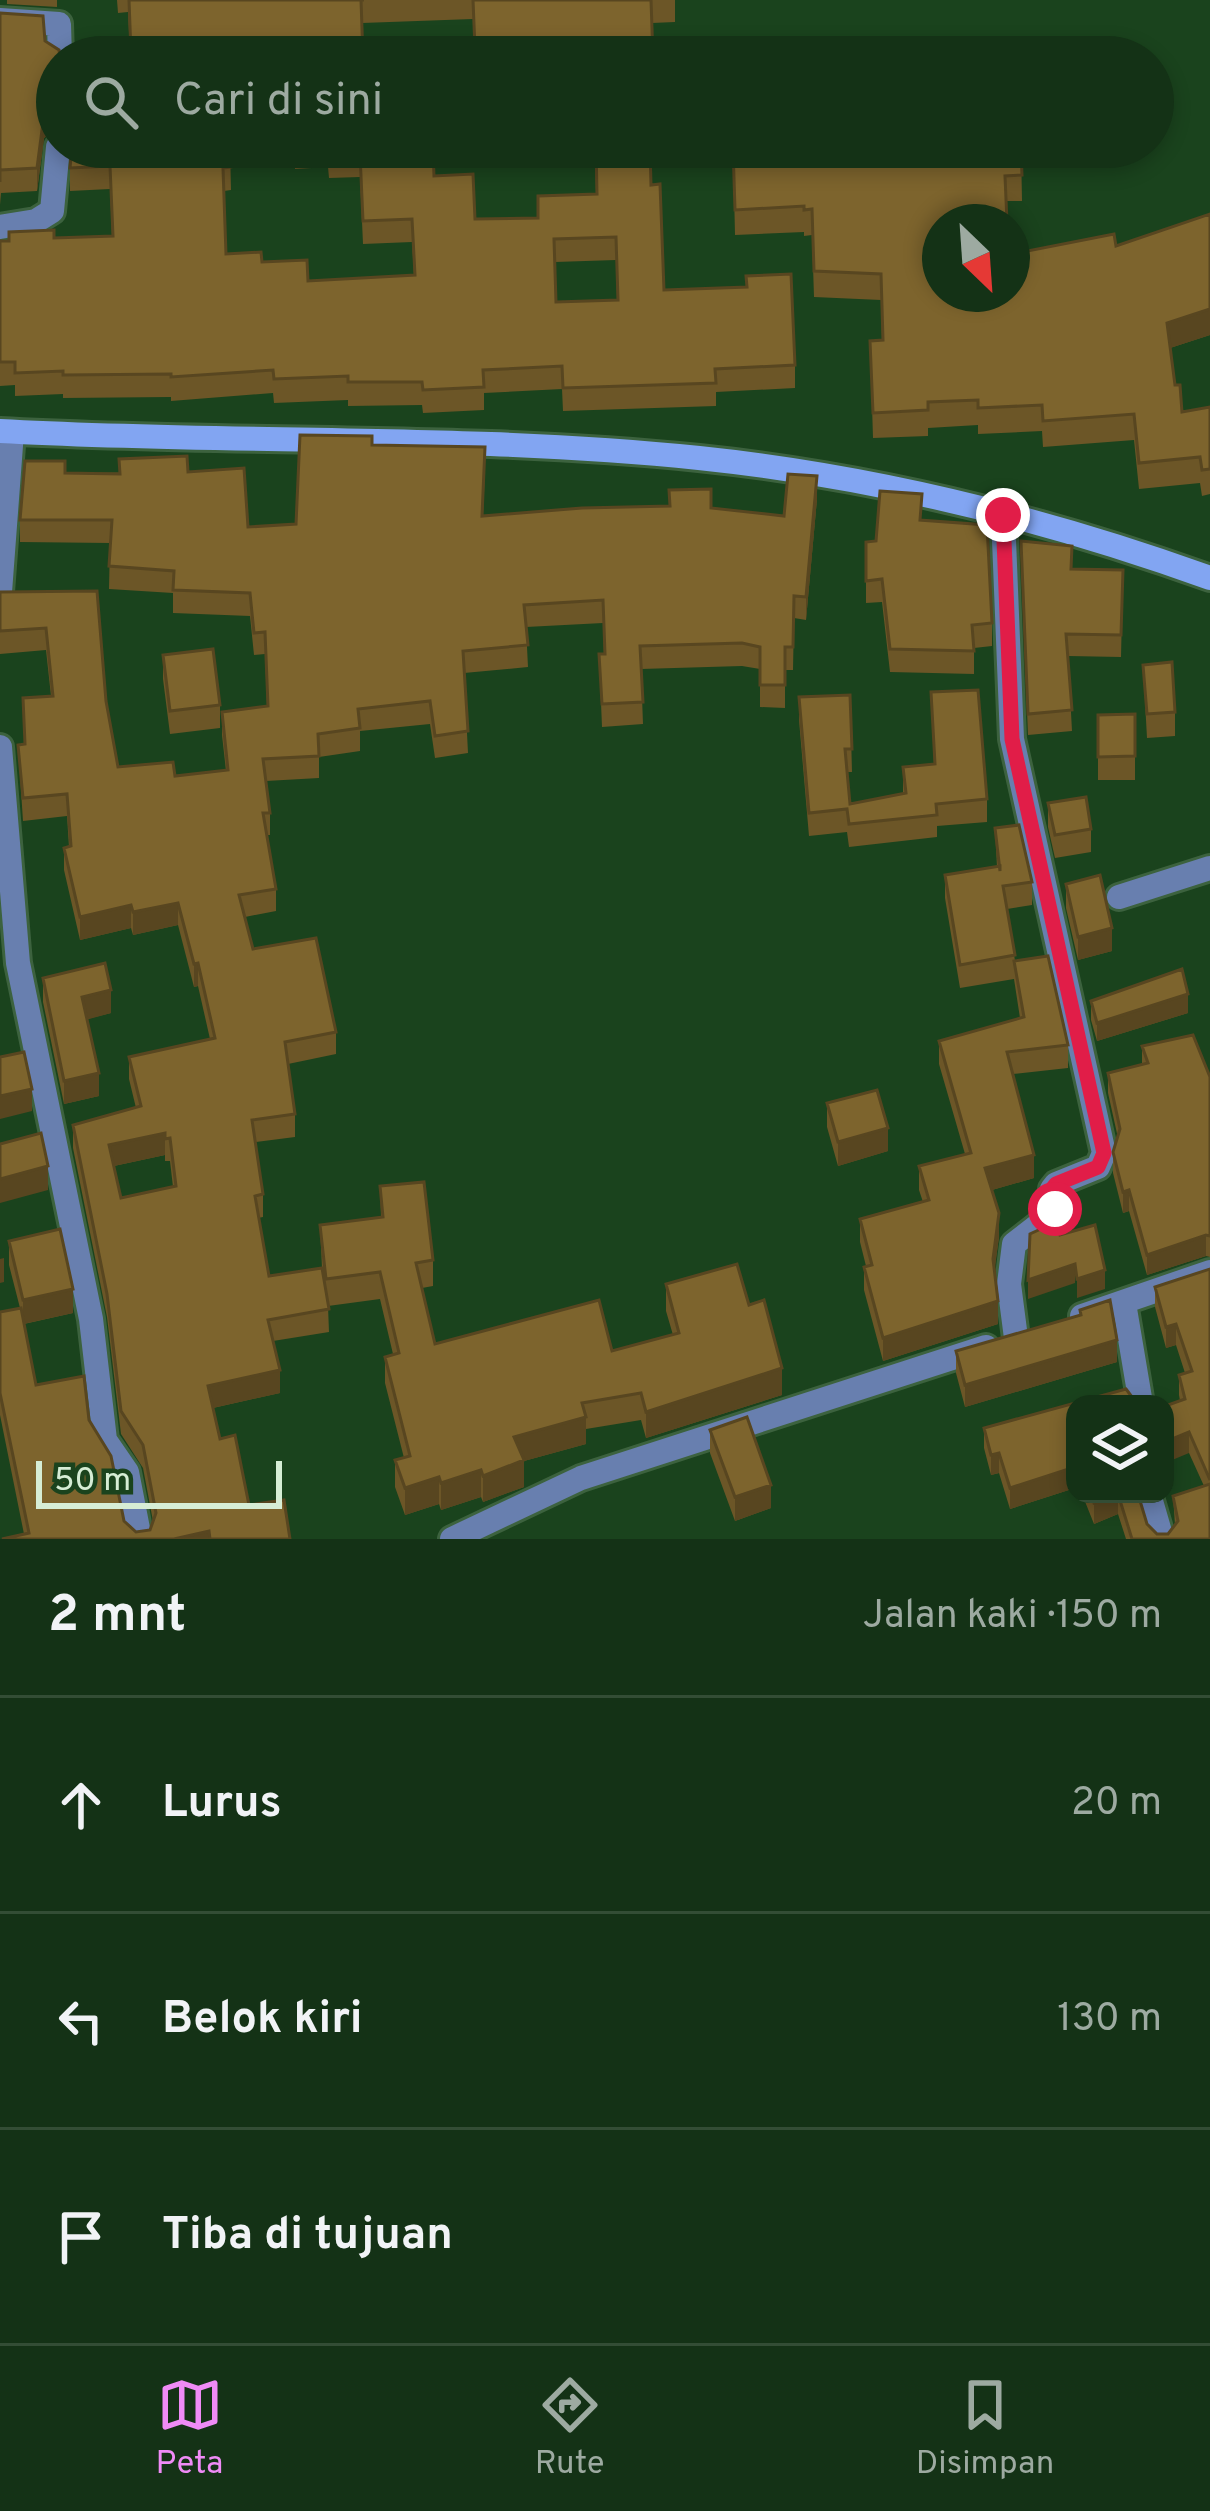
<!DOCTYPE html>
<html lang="id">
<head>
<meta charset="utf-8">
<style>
	:root { --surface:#143216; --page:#213e23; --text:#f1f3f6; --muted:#9daaa1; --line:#334d35; --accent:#ef8bf6 }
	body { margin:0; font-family:Overpass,sans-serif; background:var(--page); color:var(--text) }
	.controls { position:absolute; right:36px; bottom:36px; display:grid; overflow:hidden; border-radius:24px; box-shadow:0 6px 18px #0003 }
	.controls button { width:108px; height:108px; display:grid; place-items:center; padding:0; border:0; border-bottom:3px solid var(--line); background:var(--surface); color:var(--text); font:60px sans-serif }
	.compass { position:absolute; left:922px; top:204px; width:108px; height:108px; border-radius:50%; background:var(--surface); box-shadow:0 6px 18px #0003; rotate:155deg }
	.scale { position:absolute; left:36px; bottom:30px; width:246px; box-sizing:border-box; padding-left:12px; border:6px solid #d6edd5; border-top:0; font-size:33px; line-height:42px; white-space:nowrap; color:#d6edd5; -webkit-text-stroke:9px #1a431d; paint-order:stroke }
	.stop { position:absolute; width:36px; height:36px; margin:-27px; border:9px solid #e11d48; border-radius:50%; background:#fff }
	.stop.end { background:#e11d48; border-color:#fff; box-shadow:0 3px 12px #0008 }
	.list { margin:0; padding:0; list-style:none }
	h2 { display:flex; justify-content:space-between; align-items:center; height:156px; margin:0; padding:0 48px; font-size:51px }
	h2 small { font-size:39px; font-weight:400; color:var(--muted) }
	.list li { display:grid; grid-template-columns:78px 1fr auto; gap:36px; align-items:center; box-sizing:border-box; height:216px; padding:0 48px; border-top:3px solid var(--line) }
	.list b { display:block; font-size:45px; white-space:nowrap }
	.list em { font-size:39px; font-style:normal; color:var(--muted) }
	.icon { flex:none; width:66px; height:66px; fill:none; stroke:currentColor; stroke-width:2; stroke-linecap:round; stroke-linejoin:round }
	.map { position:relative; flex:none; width:1210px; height:1539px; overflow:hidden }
	.search { position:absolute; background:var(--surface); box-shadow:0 6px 18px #0003; left:36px; right:36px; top:36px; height:132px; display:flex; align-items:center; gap:30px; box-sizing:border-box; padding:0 42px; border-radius:66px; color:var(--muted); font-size:45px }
	.sheet { height:804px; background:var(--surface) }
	nav { display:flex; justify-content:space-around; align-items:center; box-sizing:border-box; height:168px; border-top:3px solid var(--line); background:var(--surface); font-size:33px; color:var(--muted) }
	nav a { display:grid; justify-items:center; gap:6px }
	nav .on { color:var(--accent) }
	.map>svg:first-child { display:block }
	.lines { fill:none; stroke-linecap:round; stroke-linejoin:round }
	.street-casing { stroke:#3c623e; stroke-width:30 }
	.secondary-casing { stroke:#3c623e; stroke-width:30 }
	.street { stroke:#687faf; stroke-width:24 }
	.secondary { stroke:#82a5f2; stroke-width:24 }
	.wall { fill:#6c5627; fill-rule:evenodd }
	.shaded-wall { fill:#584620 }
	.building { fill:#7d642d; stroke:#584620; stroke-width:3; fill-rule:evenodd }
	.route { stroke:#e11d48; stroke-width:15 }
</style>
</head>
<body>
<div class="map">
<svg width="1210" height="1539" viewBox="0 0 1210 1539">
	<rect width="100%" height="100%" fill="#1a431d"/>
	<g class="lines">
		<defs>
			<path id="street" d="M0 20 59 24 60 57
				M0 227 36 221 52 211 58 147
				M1003 515 1012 739 1104 1153 1098 1167 1056 1184 1052 1189 1054 1213 1014 1244 1009 1284 1016 1338
				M0 592 12 432
				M0 747 18 963 91 1319 105 1440 127 1472 140 1539
				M1119 897 1210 868
				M1124 1303 1141 1404
				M1082 1316 1210 1272
				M1149 1494 1162 1539
				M452 1539 581 1478 986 1347"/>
			<path id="secondary" d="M0 431C232 444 467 434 699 458 872 476 1046 519 1210 578"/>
		</defs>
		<use href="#street" class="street-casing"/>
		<use href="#secondary" class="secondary-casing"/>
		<use href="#street" class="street"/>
		<use href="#secondary" class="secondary"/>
	</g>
	<path class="wall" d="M7 0H57V7L7 4Z
		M117 0H675V22L652 23 474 49 473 19 362 23 130 53 128 12 118 13Z
		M0 13 45 41 57 57V132H52L44 138 37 191 1 193 0 205Z
		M230 147 231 190 224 191 226 254 262 262 308 281 414 275 412 242 363 244 360 177 329 178 328 167 295 169 294 147H433L434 176 475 219 538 218 596 194 595 155 520 158 519 147H650L651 185 664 290 795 365V388L716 392V406L563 411 562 389 484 393V410L423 413 422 405 348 406V400L274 403 273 393 171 401V397L63 398V394L15 396V385L0 386V241L112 236 110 189 70 191V168ZM616 260 617 300 556 302 555 262Z
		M733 147 952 149 1021 147 1022 201H1006L940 294 1116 246 1210 335 1170 348 1175 385 1182 412 1210 407V494L1202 496 1200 483 1139 489 1134 440 1043 447 1042 431 978 434V425L928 428V436L873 438 870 341 882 340 881 300 814 297 812 235 804 236V232L735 235Z
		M372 445 485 470 483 516 711 508 784 516 817 499 806 620 794 618 793 670H785V708L760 707V669L742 666 641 669 643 724 602 727 599 654H604L603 623 526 627 528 667 464 673 468 753 435 758 430 724 360 731V751L319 757V778L266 781 270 813V835H267L276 889V911L245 917 253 949 336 1032V1054L288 1064 295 1114V1137L256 1142 263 1194V1217L258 1218 269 1276 322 1268 320 1225 381 1217 380 1186 433 1260V1286L422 1288 435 1344 612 1351 673 1335 666 1311V1284L749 1305 782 1395 646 1438 641 1420 586 1429V1444L524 1461V1487L483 1502 481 1497 441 1510 439 1504 405 1515 395 1487V1460L404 1458 385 1383V1357L393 1354 380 1299 328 1306 329 1332 273 1341 280 1393 213 1408 220 1439 249 1505 290 1539H2L24 1534 0 1415V1312L20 1308 9 1265V1241L73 1313 24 1324 36 1385 89 1420 124 1521 136 1532 150 1530 153 1521 143 1468 121 1434 107 1317 73 1148V1125L136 1108 129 1079V1057L210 1039 198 986 194 987 178 925 133 935 131 928 80 940 64 870V848L69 847 67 816 23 821 18 745H24L51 696 46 650 0 654V592L97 591 106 701 118 767 175 776 226 771 222 735V712L267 706 265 654 254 655 250 616 173 613V593L109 589 110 543 20 542V520L65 473 188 472 248 527 296 524ZM165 1155V1161H170L173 1187 121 1198 114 1166Z
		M922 520 992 623V646L974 648V674L890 672 882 602 866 603V542L876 541Z
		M1021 563 1072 569 1123 570 1121 657 1068 656 1072 731 1028 735Z
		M163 655 220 705V728L170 734 163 679Z
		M1143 665 1175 712V736L1147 738Z
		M931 692 987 799V822L937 826V837L849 847 847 832 809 836 799 720V697L850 695 852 772H847L850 804 903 794V767L934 764Z
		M1135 714V780H1098V715Z
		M1048 803 1091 829V852L1055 858 1048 827Z
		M995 828 1032 882V905L1007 909 1015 961 1068 1045V1068L1013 1074 1034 1178 992 1190 999 1237 994 1272 998 1324 883 1361 864 1290V1267L866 1266 860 1242V1219L923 1202 919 1190V1166L965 1154 939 1064V1041L1020 1018 1014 979 960 988 945 898V875L997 867Z
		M1066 884 1112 951 1078 960 1066 908Z
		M43 978 111 1013 87 1019 99 1096 64 1104 43 1002Z
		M1091 1001 1188 1013 1097 1041 1091 1020Z
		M1142 1046 1210 1077V1257L1206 1256 1147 1275 1129 1211 1123 1213 1113 1173V1152L1118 1138 1108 1093V1073L1142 1064Z
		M827 1103 888 1151 838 1166 827 1127Z
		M1210 1269V1539H1126L1118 1514 1094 1524 1082 1494H1138L1147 1524 1157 1534H1168L1175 1525 1173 1496 1204 1486 1189 1453 1179 1395V1375L1185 1373 1176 1345 1166 1348 1155 1307V1287Z
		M956 1351 1117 1362 965 1407 956 1373Z
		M1075 1404V1488L1010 1509 999 1473 991 1475 984 1448V1428Z
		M710 1430 771 1508 735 1521 710 1453Z"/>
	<path class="shaded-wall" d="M52 108V132L44 138 37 191V168L44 115Z
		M1210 309V335L1167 349V323Z
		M817 476V499L806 620V597Z
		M178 903V925L133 935V912Z
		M131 905V928L80 940V917Z
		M1112 928V951L1078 960V937Z
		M198 963V986L194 987V964Z
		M111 990V1013L82 1021V997Z
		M1188 994V1013L1097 1041V1023Z
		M99 1073V1096L64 1104V1081Z
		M32 1089V1111L0 1119V1096Z
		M888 1128V1151L838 1166V1142Z
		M165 1133V1155L109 1167V1145Z
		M1034 1155V1178L985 1192V1168Z
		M48 1166V1190L0 1203V1179Z
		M1129 1190V1211L1123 1213V1192Z
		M999 1213V1237L993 1283V1259Z
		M1206 1235V1256L1147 1275V1255Z
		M4 1258V1282L0 1283V1259Z
		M1075 1264V1283L1028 1299V1280Z
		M1105 1270V1289L1077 1298V1279Z
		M73 1289V1313L23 1324V1300Z
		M998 1301V1324L883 1361V1338Z
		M1176 1324V1345L1166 1348V1327Z
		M1117 1340V1362L965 1407V1385Z
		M782 1368V1395L646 1438V1412Z
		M280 1370V1393L208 1409V1386Z
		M586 1417V1444L524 1461V1487L483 1502V1476L514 1437Z
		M1189 1432V1453L1165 1463V1442Z
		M999 1453V1473L991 1475V1455Z
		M1075 1467V1488L1010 1509V1488Z
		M481 1470V1497L441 1510V1483Z
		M439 1477V1504L405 1515V1488Z
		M771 1485V1508L735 1521V1497Z
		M1118 1494V1514L1094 1524V1503Z
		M209 1531V1539H174Z"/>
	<path class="building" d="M129 0H364H361L363 57H126V53H131Z
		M473 0H651L653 57H433V51L475 49Z
		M0 13 43 16 45 41 59 50 60 57H57V109L52 108 44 115 37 168 0 170V182Z
		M904 42V57H812L859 55V43Z
		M72 147H230L231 167 223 168 226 254 261 252 262 262 307 260 308 281 415 275 412 219 363 221 360 154 329 155 328 147H433L434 176 473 174 475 219 538 218V196L597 194 596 147H650L651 185 660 184 664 290 747 287 746 276 791 274 795 365 715 369 716 383 563 388 562 366 483 370 484 387 423 390 422 382H348V376L274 379 273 370 171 377V374L63 375V371L15 373V362H0V241H9V232L54 230V238L113 236 110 166 70 168ZM616 237 618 300 556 302 554 239Z
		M733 147H952V149L1021 147 1022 175 1005 176 1007 222H940V294H1012V254L1114 234 1116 246 1210 214V309L1167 323 1175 385H1180L1182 412 1210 407V469L1202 470 1200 457 1139 463 1134 414 1043 421 1042 405 978 408V400L928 402V410L873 413 870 341 883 340 881 274 814 271 812 209 804 210V206L735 210Z
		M300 435 372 436V445L485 447 482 516 582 508 670 506 669 490 711 489V508L784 516 788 474 817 476 806 597 794 596 793 647H785V685H760V647L742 643 640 646 643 702 602 704 599 654H605L603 600 524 605 528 645 463 651 468 731 435 736 430 701 358 709 360 728 318 734 319 756 263 759 270 813H263L276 889 239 895 253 949 316 938 336 1032 285 1042 295 1114 252 1120 263 1194 255 1196 269 1276 322 1268 329 1309 268 1320 280 1370 208 1386 220 1439 235 1435 249 1505 284 1500 290 1539H210L209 1531 174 1539H2L29 1533 0 1393V1312L21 1308 36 1385 84 1376 89 1420 111 1456 124 1521 136 1532 150 1530 156 1513 143 1445 121 1411 107 1294 73 1125 141 1106 129 1057 215 1038 198 963 194 964 178 903 133 912 131 905 80 917 64 848 71 846 67 794 23 798 18 745 25 744 23 698 53 696 46 628 0 631V592L97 591 106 701 118 767 173 762 175 776 228 770 222 712 268 706 265 632 254 633 250 593 173 590 174 571 109 566 112 520H20L25 461H65V473L120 474 119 459 187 456 188 472 244 468 248 527 296 524ZM165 1133V1139L170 1138 176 1186 121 1198 109 1145Z
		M880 491 922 494 920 520 987 525 992 623 972 625 974 651 890 649 882 579 866 581V542L876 541Z
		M1021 541 1072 546 1071 569 1123 570 1121 635 1066 634 1072 710 1028 714Z
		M213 649 220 705 170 711 163 655Z
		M1172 662 1175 712 1147 714 1143 665Z
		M978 690 987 799 936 804 937 815 849 824 847 809 809 813 799 697 850 695 852 749H845L850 804 906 793 903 767 935 764 931 692Z
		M1135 714V756L1098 757V715Z
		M1086 797 1091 829 1055 835 1048 803Z
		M1019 825 1032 882 1003 886 1015 955 960 965 945 875 1000 866V871L995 828Z
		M1100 875 1112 928 1078 937 1066 884Z
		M1048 956 1068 1045 1007 1052 1034 1155 985 1168 999 1213 993 1259 998 1301 883 1338 864 1267 872 1265 860 1219 929 1200 919 1166 971 1153 939 1041 1024 1017 1014 961Z
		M105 963 111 990 82 997 99 1073 64 1081 43 978Z
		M1182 969 1188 994 1097 1023 1091 1001Z
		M1193 1035 1210 1077V1236L1206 1235 1147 1255 1129 1190 1123 1192 1113 1152 1120 1129 1108 1073 1148 1063 1142 1046Z
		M24 1052 32 1089 0 1096V1057Z
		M877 1090 888 1128 838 1142 827 1103Z
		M41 1133 48 1166 0 1179V1144Z
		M424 1182 433 1260 416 1263 435 1344 599 1300 612 1351 679 1333 666 1284 737 1264 749 1305 764 1300 782 1368 646 1412 641 1393 582 1403 586 1417 514 1437 524 1460 483 1476 481 1470 441 1483 439 1477 405 1488 395 1460 410 1456 385 1357 399 1353 380 1272 326 1279 320 1225 383 1217 380 1186Z
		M1056 1222 1060 1235 1095 1225 1105 1270 1077 1279 1075 1264 1028 1280 1030 1234Z
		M60 1229 73 1289 23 1300 9 1241Z
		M1210 1269V1480L1189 1432 1165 1442V1406L1185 1399 1179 1375 1192 1371 1176 1324 1166 1327 1155 1287Z
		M1110 1300 1117 1340 965 1385 956 1351 1081 1315 1080 1310Z
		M1126 1389 1132 1397 1134 1404H1075V1467L1010 1488 999 1453 991 1455 984 1428Z
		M747 1417 771 1485 735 1497 710 1430Z
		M1210 1484V1539H1132L1118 1494H1138L1147 1524 1157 1534H1168L1178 1521 1173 1496Z
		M1091 1494H1117L1094 1503Z"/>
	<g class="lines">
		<path class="route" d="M1003 515 1012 739 1104 1153 1098 1167 1056 1184 1052 1189 1055 1209"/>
	</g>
</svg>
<div class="controls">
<button><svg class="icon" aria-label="layers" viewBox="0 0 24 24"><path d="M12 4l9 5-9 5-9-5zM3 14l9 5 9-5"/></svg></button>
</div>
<svg class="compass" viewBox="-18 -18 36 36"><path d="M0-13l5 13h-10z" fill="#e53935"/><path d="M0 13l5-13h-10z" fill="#9daaa1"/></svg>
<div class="scale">50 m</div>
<div class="stop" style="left:1055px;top:1209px"></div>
<div class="stop end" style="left:1003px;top:515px"></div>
<div class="search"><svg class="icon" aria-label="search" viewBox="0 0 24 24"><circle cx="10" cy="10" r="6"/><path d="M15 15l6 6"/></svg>Cari di sini</div>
</div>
<section class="sheet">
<h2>2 mnt<small>Jalan kaki · 150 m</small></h2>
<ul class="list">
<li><svg class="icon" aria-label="ahead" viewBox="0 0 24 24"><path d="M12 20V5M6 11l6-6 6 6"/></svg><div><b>Lurus</b></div><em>20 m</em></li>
<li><svg class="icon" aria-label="left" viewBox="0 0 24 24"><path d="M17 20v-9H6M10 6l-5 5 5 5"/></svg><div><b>Belok kiri</b></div><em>130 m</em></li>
<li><svg class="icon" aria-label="arrive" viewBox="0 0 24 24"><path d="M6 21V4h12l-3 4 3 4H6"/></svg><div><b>Tiba di tujuan</b></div></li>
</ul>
</section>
<nav>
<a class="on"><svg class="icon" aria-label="map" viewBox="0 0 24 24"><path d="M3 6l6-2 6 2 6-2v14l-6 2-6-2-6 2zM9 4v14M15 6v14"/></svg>Peta</a>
<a><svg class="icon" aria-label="directions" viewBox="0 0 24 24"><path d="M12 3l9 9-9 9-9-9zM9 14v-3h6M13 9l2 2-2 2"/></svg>Rute</a>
<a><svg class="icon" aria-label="saved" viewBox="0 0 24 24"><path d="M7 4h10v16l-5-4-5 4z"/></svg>Disimpan</a>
</nav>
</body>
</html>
